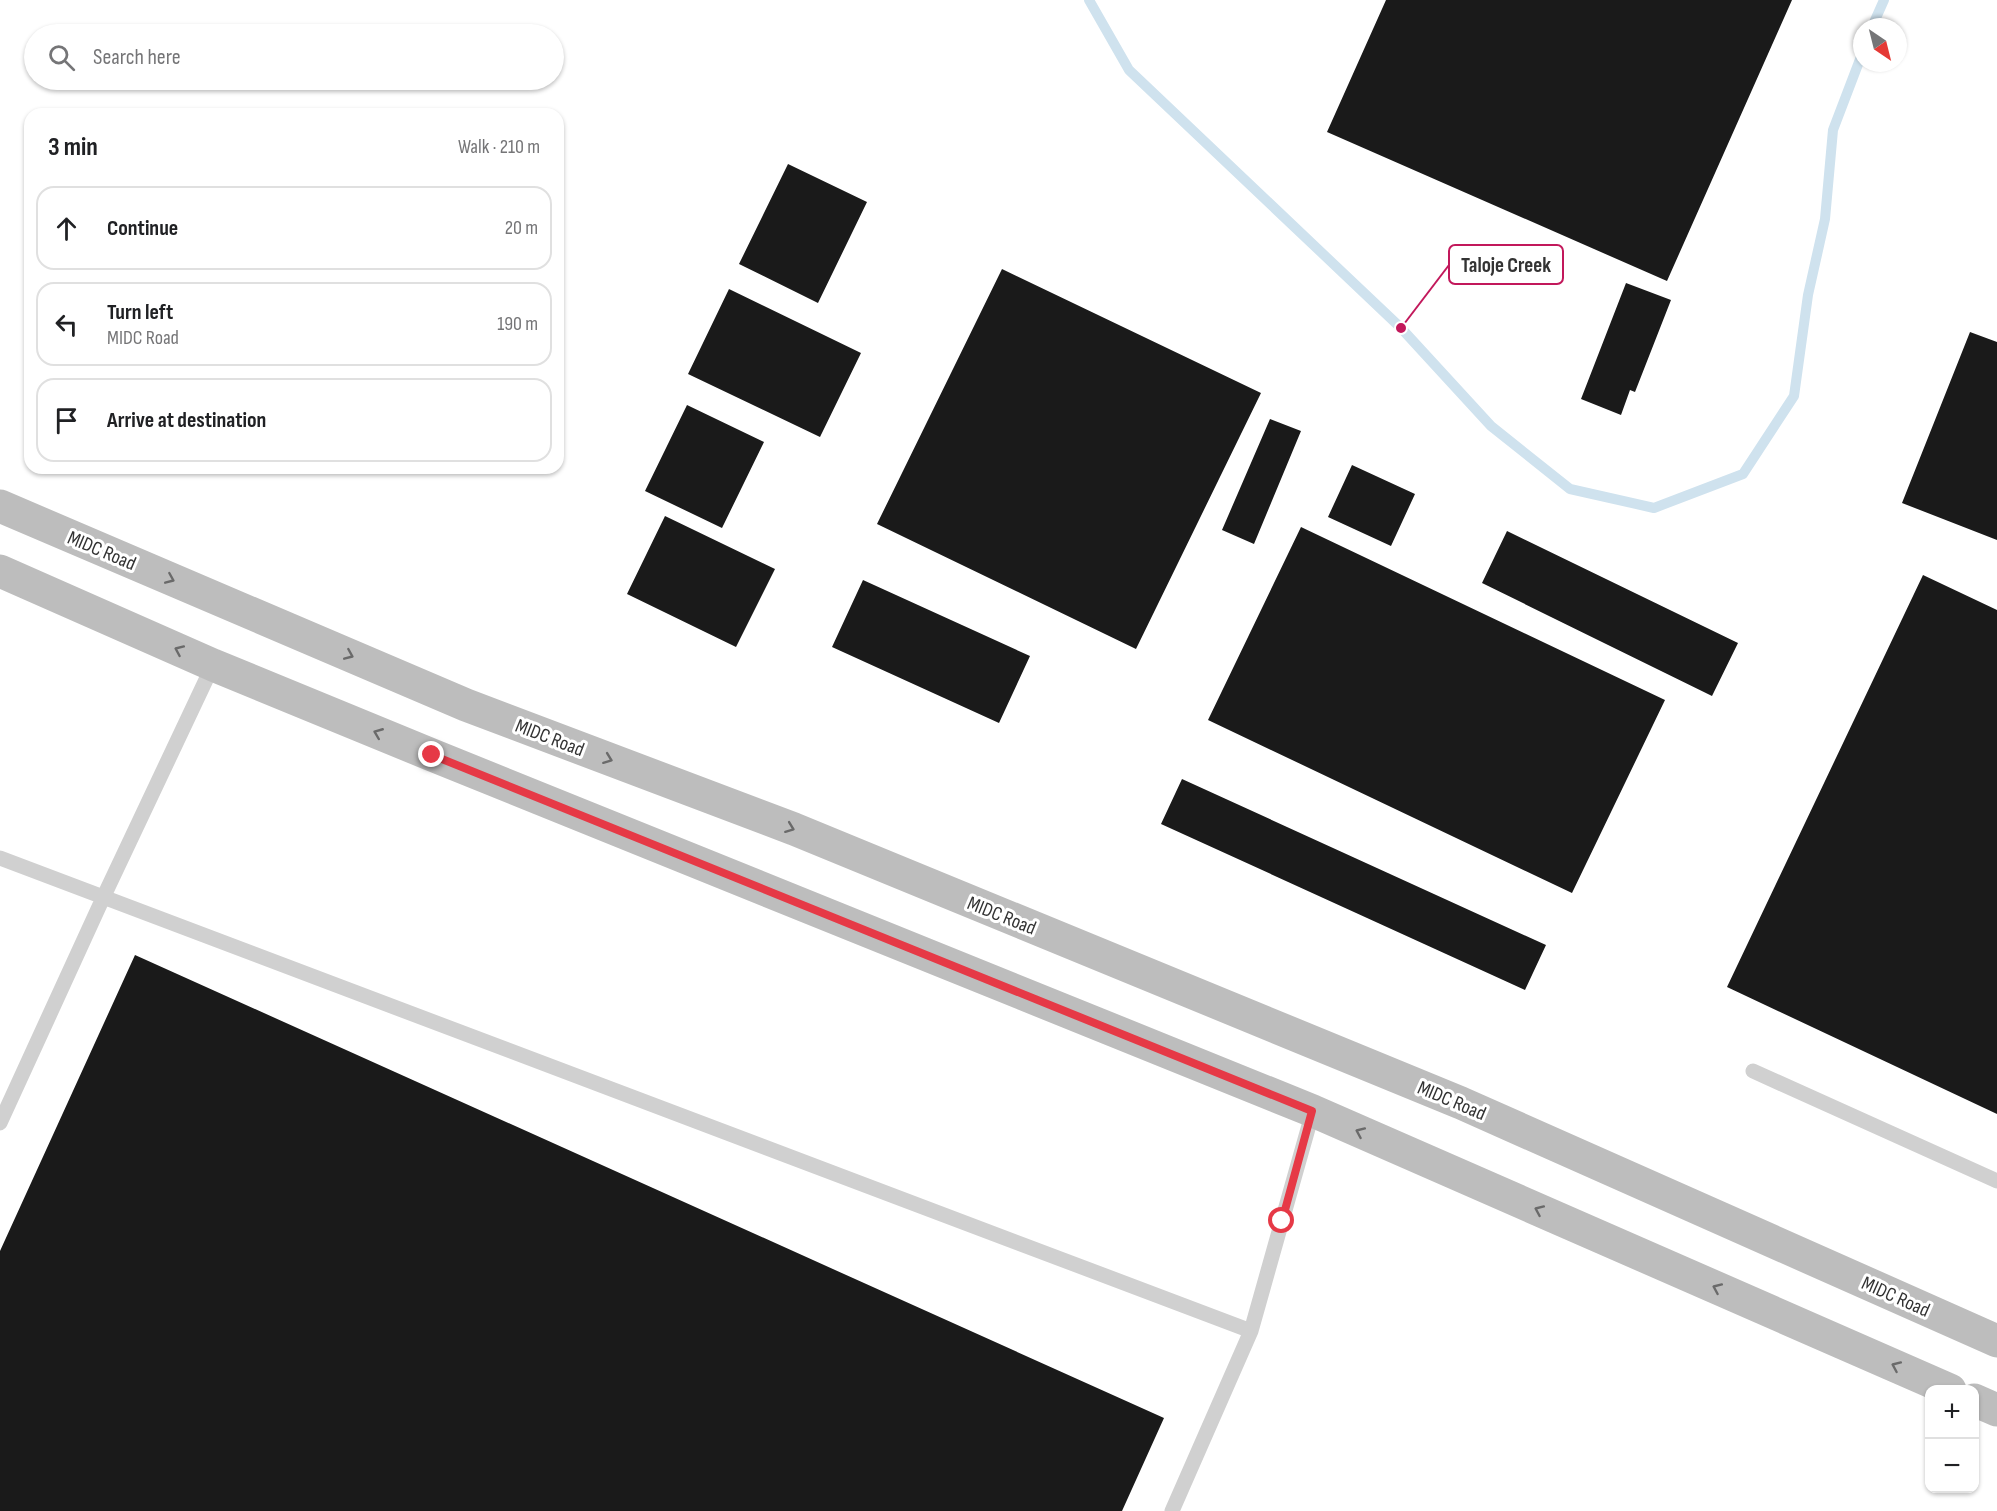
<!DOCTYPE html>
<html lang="en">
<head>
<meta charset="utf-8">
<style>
	:root { --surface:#fff; --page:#f6f6f6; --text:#202124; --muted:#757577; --line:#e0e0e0 }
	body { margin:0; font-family:"Sofia Sans Condensed",sans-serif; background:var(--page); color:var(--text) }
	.controls { position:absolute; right:18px; bottom:18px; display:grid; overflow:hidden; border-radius:12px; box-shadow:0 2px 4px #0004 }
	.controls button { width:54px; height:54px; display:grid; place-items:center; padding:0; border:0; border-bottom:2px solid var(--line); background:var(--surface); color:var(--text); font:30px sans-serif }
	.compass { position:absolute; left:1853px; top:18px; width:54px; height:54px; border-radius:50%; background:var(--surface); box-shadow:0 2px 4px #0004; rotate:145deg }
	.stop { position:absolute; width:18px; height:18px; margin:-14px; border:4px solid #e63946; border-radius:50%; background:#fff }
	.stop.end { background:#e63946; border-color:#fff; box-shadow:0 2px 6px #0008 }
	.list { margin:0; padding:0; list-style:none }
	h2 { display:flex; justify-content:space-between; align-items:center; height:78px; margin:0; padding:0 24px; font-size:26px }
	h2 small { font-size:20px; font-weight:400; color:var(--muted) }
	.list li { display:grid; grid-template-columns:39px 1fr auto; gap:18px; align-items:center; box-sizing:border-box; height:84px; margin:0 12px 12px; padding:0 12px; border:2px solid var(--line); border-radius:18px }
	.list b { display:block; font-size:22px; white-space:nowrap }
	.list p { margin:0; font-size:20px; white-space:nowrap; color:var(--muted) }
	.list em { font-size:20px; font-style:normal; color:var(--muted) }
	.icon { flex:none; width:33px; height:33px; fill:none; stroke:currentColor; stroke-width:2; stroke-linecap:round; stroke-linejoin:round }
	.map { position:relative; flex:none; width:1997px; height:1511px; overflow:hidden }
	.search { position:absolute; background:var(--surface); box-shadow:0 2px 4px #0004; left:24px; top:24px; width:540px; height:66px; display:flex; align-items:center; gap:15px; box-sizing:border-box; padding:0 21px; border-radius:33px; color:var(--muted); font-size:22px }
	.panel { position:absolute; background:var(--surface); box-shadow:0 2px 4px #0004; left:24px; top:108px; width:540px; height:366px; border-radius:18px }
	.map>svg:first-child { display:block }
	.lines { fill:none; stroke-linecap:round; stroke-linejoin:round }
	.stream { stroke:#cfe2ee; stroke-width:10 }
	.building { fill:#1a1a1a }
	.lane { stroke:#d0d0d0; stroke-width:15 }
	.secondary { stroke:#bdbdbd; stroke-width:33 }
	.oneway { stroke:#6a6a6a }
	.route { stroke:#e63946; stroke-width:8 }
	.labels { text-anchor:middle; stroke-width:6; stroke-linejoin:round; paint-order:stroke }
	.street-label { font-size:20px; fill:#333; stroke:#fff }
	.leader { fill:none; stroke:#c2185b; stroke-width:2 }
	.callout-dot { fill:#c2185b; stroke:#fff; stroke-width:2 }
	.callout { fill:#fff; stroke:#c2185b; stroke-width:2 }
	.callout-label { font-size:21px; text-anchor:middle; font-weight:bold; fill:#333 }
</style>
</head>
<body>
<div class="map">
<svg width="1997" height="1511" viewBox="0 0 1997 1511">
	<rect width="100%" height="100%" fill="#fff"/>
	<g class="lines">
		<path class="stream" d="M1089 0 1129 70 1401 328 1491 426 1570 489 1654 508 1743 474 1794 396 1808 295 1825 219 1833 130 1862 54
			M1872 27 1884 0"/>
	</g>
	<path class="building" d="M1386 0H1792L1667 281 1327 132Z
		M788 164 867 202 818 303 739 264Z
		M1002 269 1261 393 1136 649 877 524Z
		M1626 283 1671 300 1635 392 1630 390 1621 415 1581 399Z
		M729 289 861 353 820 437 688 374Z
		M1970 332 1997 342V540L1902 503Z
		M687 405 764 442 722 528 645 491Z
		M1270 419 1301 431 1254 544 1222 530Z
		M1352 465 1415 494 1391 546 1328 517Z
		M665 516 775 569 736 647 627 594Z
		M1301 527 1665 700 1572 893 1208 720Z
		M1507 531 1738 643 1712 696 1482 583Z
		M1923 575 1997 610V1114L1727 987Z
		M863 580 1030 656 999 723 832 647Z
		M1182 779 1546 945 1525 990 1161 824Z
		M135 955 1164 1418 1122 1511H0V1251Z"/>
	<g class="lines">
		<path class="lane" d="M0 858 1251 1331
			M1753 1071 1997 1181
			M0 1123 103 898 213 665
			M1172 1511 1251 1331 1313 1111"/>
		<path class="secondary" d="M0 506 466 705 794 829 1461 1103 1997 1341
			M0 571 213 665 432 755 1313 1111 1950 1390
			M1974 1400 1997 1410"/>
	</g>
	<defs><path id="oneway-chevron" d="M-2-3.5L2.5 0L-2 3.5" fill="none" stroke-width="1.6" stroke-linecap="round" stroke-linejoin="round" transform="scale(1.5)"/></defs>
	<g class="oneway">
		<use href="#oneway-chevron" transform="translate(170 579) rotate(23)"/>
		<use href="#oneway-chevron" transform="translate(179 650) rotate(-156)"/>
		<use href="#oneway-chevron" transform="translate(349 655) rotate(23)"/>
		<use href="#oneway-chevron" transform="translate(378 733) rotate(-158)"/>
		<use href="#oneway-chevron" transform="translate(608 759) rotate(21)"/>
		<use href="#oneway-chevron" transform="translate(790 828) rotate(21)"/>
		<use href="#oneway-chevron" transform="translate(1360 1132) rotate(-156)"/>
		<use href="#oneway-chevron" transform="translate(1539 1210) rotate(-156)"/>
		<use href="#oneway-chevron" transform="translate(1717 1288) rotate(-156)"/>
		<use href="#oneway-chevron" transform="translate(1896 1366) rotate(-156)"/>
	</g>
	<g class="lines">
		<path class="route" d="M432 755 1312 1111 1282 1221"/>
	</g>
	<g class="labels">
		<g class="street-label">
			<text transform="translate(102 550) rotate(23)" y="7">MIDC Road</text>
			<text transform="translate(550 737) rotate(21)" y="7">MIDC Road</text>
			<text transform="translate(1002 915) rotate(22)" y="7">MIDC Road</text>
			<text transform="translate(1452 1100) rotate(23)" y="7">MIDC Road</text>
			<text transform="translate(1896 1296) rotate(24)" y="7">MIDC Road</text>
		</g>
	</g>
	<path class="leader" d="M1401 328L1449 265"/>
	<circle class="callout-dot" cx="1401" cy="328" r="6"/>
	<rect class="callout" x="1449" y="245" width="114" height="39" rx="6"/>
	<g class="callout-label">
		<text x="1506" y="272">Taloje Creek</text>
	</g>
</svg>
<div class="controls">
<button>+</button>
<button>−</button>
</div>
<svg class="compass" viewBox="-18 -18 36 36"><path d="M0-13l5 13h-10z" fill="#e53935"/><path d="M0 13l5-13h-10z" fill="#757577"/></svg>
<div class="stop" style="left:1282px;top:1221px"></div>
<div class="stop end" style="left:432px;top:755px"></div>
<div class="search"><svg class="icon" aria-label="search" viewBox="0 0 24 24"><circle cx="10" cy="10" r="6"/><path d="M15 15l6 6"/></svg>Search here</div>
<section class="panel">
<h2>3 min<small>Walk · 210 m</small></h2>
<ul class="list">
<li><svg class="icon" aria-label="ahead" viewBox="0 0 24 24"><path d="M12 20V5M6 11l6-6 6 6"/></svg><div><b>Continue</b></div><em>20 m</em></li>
<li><svg class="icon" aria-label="left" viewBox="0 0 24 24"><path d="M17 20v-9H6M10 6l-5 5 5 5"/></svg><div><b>Turn left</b><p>MIDC Road</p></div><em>190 m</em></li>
<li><svg class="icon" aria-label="arrive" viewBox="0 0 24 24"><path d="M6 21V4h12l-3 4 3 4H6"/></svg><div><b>Arrive at destination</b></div></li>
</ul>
</section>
</div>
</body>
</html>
